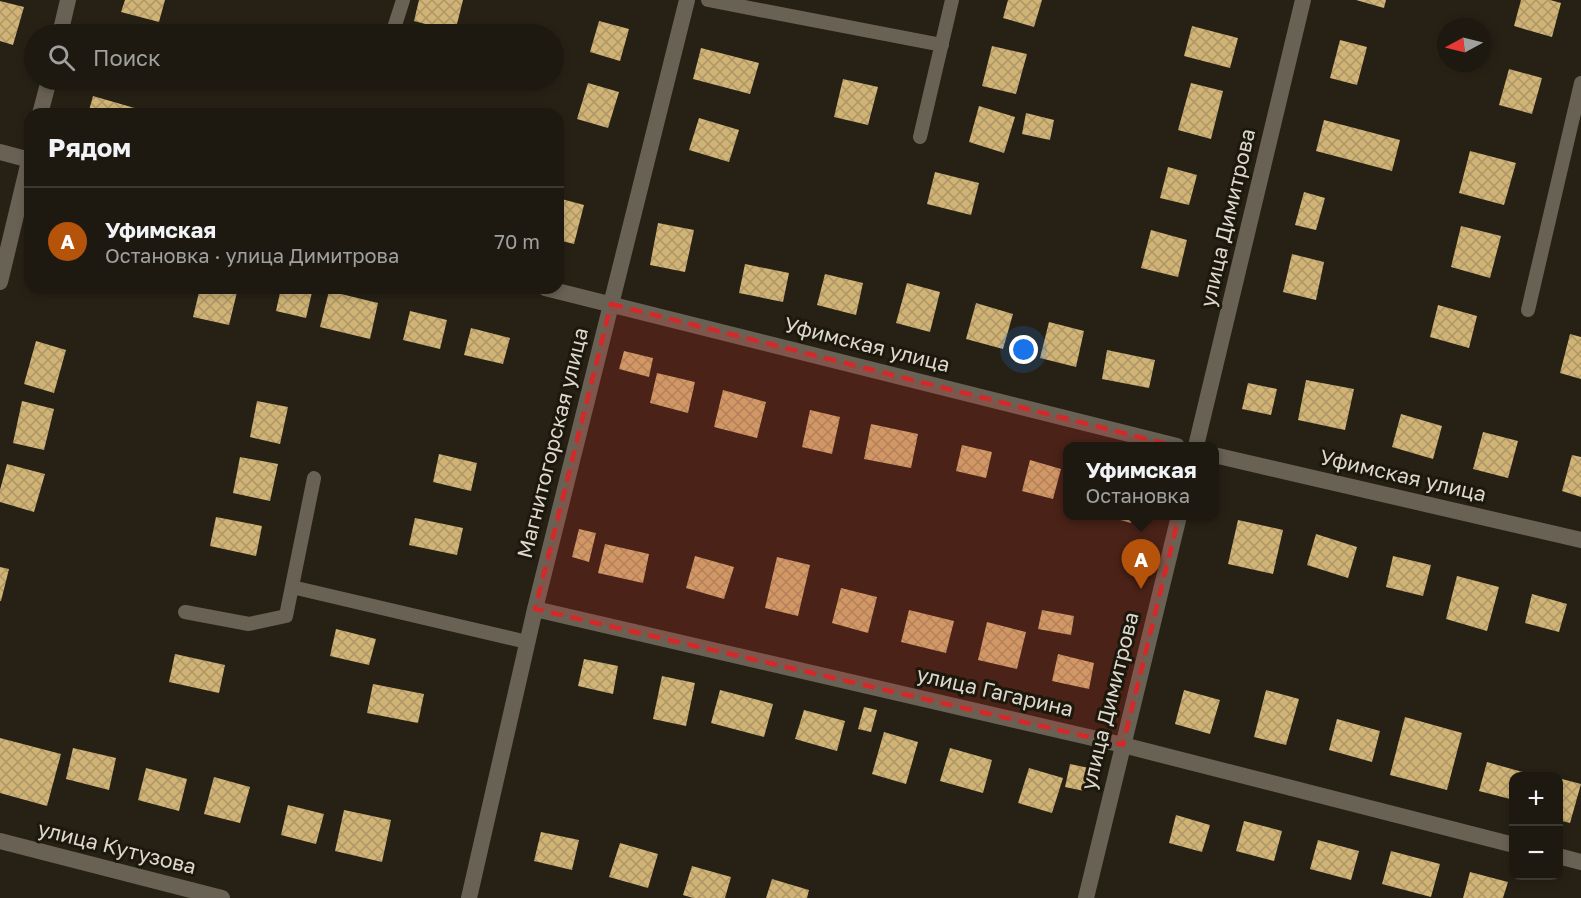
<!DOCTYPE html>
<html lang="ru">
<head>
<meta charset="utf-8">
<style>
	:root { --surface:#1d1910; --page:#2a261e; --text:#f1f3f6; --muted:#a0a09f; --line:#3b3830; --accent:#b45309 }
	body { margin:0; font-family:"Golos Text",sans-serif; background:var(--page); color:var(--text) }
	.controls { position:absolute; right:18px; bottom:18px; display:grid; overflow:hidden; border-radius:12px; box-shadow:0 3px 9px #0003 }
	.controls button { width:54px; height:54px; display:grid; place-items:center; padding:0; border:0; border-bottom:2px solid var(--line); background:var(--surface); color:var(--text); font:30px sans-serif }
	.compass { position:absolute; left:1437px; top:18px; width:54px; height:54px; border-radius:50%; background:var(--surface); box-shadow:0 3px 9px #0003; rotate:263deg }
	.you { position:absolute; left:1024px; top:350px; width:21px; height:21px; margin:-15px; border:4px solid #fff; border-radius:50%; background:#1a73e8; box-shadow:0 0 0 9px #1a73e833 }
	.badge { display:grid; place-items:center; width:39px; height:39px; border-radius:50%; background:var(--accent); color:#fff; font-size:20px; font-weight:700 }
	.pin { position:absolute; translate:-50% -50px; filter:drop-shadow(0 2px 3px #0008) }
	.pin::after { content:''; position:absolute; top:32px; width:21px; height:18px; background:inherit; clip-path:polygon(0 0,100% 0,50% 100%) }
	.popup { position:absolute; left:1063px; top:442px; width:156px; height:78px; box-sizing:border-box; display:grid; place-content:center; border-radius:12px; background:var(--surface); filter:drop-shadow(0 2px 4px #0005); font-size:20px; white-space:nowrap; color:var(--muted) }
	.popup b { font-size:22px; color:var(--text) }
	.popup::after { content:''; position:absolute; left:50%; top:100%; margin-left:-12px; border:12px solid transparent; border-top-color:var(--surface) }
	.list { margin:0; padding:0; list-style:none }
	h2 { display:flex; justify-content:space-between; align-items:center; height:78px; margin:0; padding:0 24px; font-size:26px }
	h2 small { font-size:20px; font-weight:400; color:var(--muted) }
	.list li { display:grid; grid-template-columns:39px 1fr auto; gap:18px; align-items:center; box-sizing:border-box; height:108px; padding:0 24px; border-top:2px solid var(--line) }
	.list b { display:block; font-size:22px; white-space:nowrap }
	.list p { margin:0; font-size:20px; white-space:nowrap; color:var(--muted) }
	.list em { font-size:20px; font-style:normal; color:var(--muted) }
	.icon { flex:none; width:33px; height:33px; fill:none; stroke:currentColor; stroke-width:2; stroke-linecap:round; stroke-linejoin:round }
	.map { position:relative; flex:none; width:1581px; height:898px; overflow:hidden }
	.search { position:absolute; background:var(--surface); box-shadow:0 3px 9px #0003; left:24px; top:24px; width:540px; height:66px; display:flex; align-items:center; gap:15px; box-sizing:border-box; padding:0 21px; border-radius:33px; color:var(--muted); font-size:22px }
	.panel { position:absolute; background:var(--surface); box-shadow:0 3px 9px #0003; left:24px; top:108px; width:540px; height:186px; border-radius:18px }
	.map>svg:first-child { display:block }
	.building { fill:url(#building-cross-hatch) }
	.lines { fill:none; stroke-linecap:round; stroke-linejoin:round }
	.service { stroke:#696254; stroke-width:14 }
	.minor { stroke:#696254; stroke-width:16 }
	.secondary { stroke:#696254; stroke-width:16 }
	.marked { fill:#d62828; fill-opacity:0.2; stroke:#d62828; stroke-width:4.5; stroke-dasharray:12 8; stroke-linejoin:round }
	.labels { text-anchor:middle; stroke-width:6; stroke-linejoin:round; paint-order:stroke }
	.street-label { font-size:21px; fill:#dcd8d0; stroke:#1d180c }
</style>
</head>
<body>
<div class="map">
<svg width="1581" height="898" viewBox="0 0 1581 898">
	<defs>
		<pattern id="building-cross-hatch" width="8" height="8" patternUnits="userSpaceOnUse" patternTransform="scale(1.5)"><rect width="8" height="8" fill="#d0b375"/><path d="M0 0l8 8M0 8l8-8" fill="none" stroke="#ac9667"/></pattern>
	</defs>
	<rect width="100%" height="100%" fill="#272115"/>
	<path class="building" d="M125 0H165L159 22 121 12Z
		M419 0H463L455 32 414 21Z
		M1008 0H1042L1034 27 1003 18Z
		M1356 0H1386L1384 8Z
		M1521 0H1550L1561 3 1552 37 1514 26Z
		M0 1 24 7 13 45 0 41Z
		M599 21 629 29 620 61 590 52Z
		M1192 26 1238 38 1230 68 1184 56Z
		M1340 40 1367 47 1357 85 1330 78Z
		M992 46 1027 54 1016 94 982 86Z
		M701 48 759 63 750 94 693 79Z
		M1509 69 1542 78 1532 114 1499 105Z
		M843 79 878 87 868 125 834 117Z
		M588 83 619 92 608 128 577 119Z
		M1191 83 1223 91 1211 139 1178 130Z
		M93 96 138 109 137 114H88Z
		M979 106 1015 117 1004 153 969 142Z
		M1026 113 1054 120 1050 140 1022 134Z
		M699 118 739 130 729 162 689 150Z
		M1324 120 1400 140 1392 171 1316 151Z
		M1470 151 1516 163 1504 205 1459 193Z
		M1168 167 1197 175 1189 205 1160 198Z
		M935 172 979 183 971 215 927 204Z
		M1304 192 1325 198 1316 230 1295 225Z
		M558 198 584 205 574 244 558 240Z
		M658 223 694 230 685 272 650 265Z
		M1461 226 1501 236 1490 278 1451 267Z
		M1151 230 1187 240 1178 277 1141 268Z
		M1292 254 1324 262 1316 300 1283 292Z
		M745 264 789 273 783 302 739 293Z
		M825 274 863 283 856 315 817 305Z
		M907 283 940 292 930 332 896 323Z
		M200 288H238L229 325 193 317Z
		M281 288H313L306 318 276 311Z
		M329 291 378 303 370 339 320 327Z
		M976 303 1013 314 1003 349 966 339Z
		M1438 305 1477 316 1469 348 1430 337Z
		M410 311 447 320 440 349 403 340Z
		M1049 322 1084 331 1076 367 1040 358Z
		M471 328 510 338 503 364 464 355Z
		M1570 334 1581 337V379L1560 373Z
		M36 341 66 350 54 393 24 384Z
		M1107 350 1155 360 1149 388 1102 379Z
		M624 351 653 358 649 377 619 369Z
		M657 373 695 382 688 413 650 403Z
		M1306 380 1354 389 1345 430 1298 420Z
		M1248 383 1277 389 1271 415 1242 409Z
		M723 390 766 402 757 438 714 427Z
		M22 401 54 409 44 450 13 443Z
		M257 401 288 407 280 444 250 437Z
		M810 410 840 417 832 454 802 447Z
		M1401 414 1442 426 1433 459 1392 447Z
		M871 424 918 434 911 468 864 459Z
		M1483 432 1518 441 1508 478 1473 469Z
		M962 445 992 452 986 478 956 471Z
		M439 454 477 463 471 491 433 482Z
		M1572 455 1581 457V497L1562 491Z
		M240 457 278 464 270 501 233 493Z
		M1030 460 1061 469 1053 499 1022 491Z
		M7 464 45 474 34 512 0 502V490Z
		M1106 516H1133L1131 523Z
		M216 517 262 526 256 556 210 546Z
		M415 518 463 528 457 555 409 545Z
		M1238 520 1283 530 1273 574 1228 564Z
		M579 529 596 533 589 562 572 557Z
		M1316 534 1357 547 1348 578 1307 565Z
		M605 544 649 554 643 583 598 573Z
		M695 556 734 567 724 599 686 588Z
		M1393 556 1431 565 1423 596 1386 587Z
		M777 557 810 565 798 616 765 608Z
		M0 567 9 569 1 601H0Z
		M1457 576 1499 587 1487 631 1446 619Z
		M841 588 877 597 868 633 832 623Z
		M1532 594 1567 604 1559 632 1525 623Z
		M909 610 954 621 946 653 901 642Z
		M1042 610 1074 616 1071 635 1038 629Z
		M987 622 1026 632 1017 669 978 660Z
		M336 629 376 639 369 665 330 656Z
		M175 654 225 665 219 693 169 682Z
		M1058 654 1094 663 1089 689 1052 681Z
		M584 659 618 666 613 694 578 686Z
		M662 676 695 683 686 726 653 719Z
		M373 684 424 694 418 723 367 713Z
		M720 690 773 704 764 737 711 723Z
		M1184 690 1220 700 1210 734 1175 724Z
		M1266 690 1299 699 1286 745 1254 737Z
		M864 707 877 710 871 732 858 729Z
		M804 710 845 721 837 751 795 739Z
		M1405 717 1462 733 1447 790 1390 775Z
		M1337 719 1380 731 1372 762 1329 750Z
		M884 732 918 742 906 784 872 774Z
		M0 738 61 754 47 806 0 793Z
		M73 748 116 758 109 790 66 779Z
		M950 748 992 760 983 793 940 781Z
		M1487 762 1530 774 1529 776H1514V800L1479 791Z
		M1070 764 1089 768 1084 791 1065 787Z
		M146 768 187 779 179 811 138 800Z
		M1029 768 1063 778 1052 813 1018 803Z
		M214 777 250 787 240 823 204 814Z
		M1558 778 1581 784 1570 823 1558 820Z
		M288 805 324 814 316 844 281 835Z
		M344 810 391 820 382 862 335 851Z
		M1176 815 1210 825 1202 852 1169 843Z
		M1244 821 1282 831 1274 861 1236 851Z
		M541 832 579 840 572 870 534 861Z
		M1318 840 1359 851 1351 880 1310 869Z
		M620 843 658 854 648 888 609 877Z
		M1391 851 1440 864 1431 897 1382 884Z
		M692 866 731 877 725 898H693L683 895Z
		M1470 872 1508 882 1503 898H1463Z
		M772 879 809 890 807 898H766Z"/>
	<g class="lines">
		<path class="service" d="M708 0 942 45
			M395 25 403 0
			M920 137 952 0
			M1528 310 1581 83
			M292 587 527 642
			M185 612 249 624 286 616 314 478"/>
		<path class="minor" d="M60 34 68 0
			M40 114 49 80
			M0 152 30 160
			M0 282 30 157
			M545 288 1177 446
			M1214 455 1581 540
			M535 609 1123 745 1514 845
			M1558 856 1581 862
			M469 898 535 609 687 0"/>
		<path class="secondary" d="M1196 446 1303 0
			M0 841 222 898
			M1086 898 1179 516"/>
	</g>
	<path class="marked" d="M611 304 1195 451 1123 745 535 609Z"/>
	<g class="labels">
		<g class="street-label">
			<text transform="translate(1228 218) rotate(-77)" y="7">улица Димитрова</text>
			<text transform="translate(867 345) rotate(14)" y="7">Уфимская улица</text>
			<text transform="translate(553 443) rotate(-76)" y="7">Магнитогорская улица</text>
			<text transform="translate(1403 476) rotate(13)" y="7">Уфимская улица</text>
			<text transform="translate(995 692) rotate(13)" y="7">улица Гагарина</text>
			<text transform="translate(1110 701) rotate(-76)" y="7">улица Димитрова</text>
			<text transform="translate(117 848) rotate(14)" y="7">улица Кутузова</text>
		</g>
	</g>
</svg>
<div class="controls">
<button>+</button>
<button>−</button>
</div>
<svg class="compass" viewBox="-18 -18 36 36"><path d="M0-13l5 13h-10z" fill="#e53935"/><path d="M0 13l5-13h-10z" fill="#a0a09f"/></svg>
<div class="you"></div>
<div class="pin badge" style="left:1141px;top:589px">A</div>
<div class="popup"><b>Уфимская</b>Остановка</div>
<div class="search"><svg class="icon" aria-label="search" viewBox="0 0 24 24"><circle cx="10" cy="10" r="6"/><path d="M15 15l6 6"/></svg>Поиск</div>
<section class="panel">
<h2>Рядом<small></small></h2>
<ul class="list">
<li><span class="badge">A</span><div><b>Уфимская</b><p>Остановка · улица Димитрова</p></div><em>70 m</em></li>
</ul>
</section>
</div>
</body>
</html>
